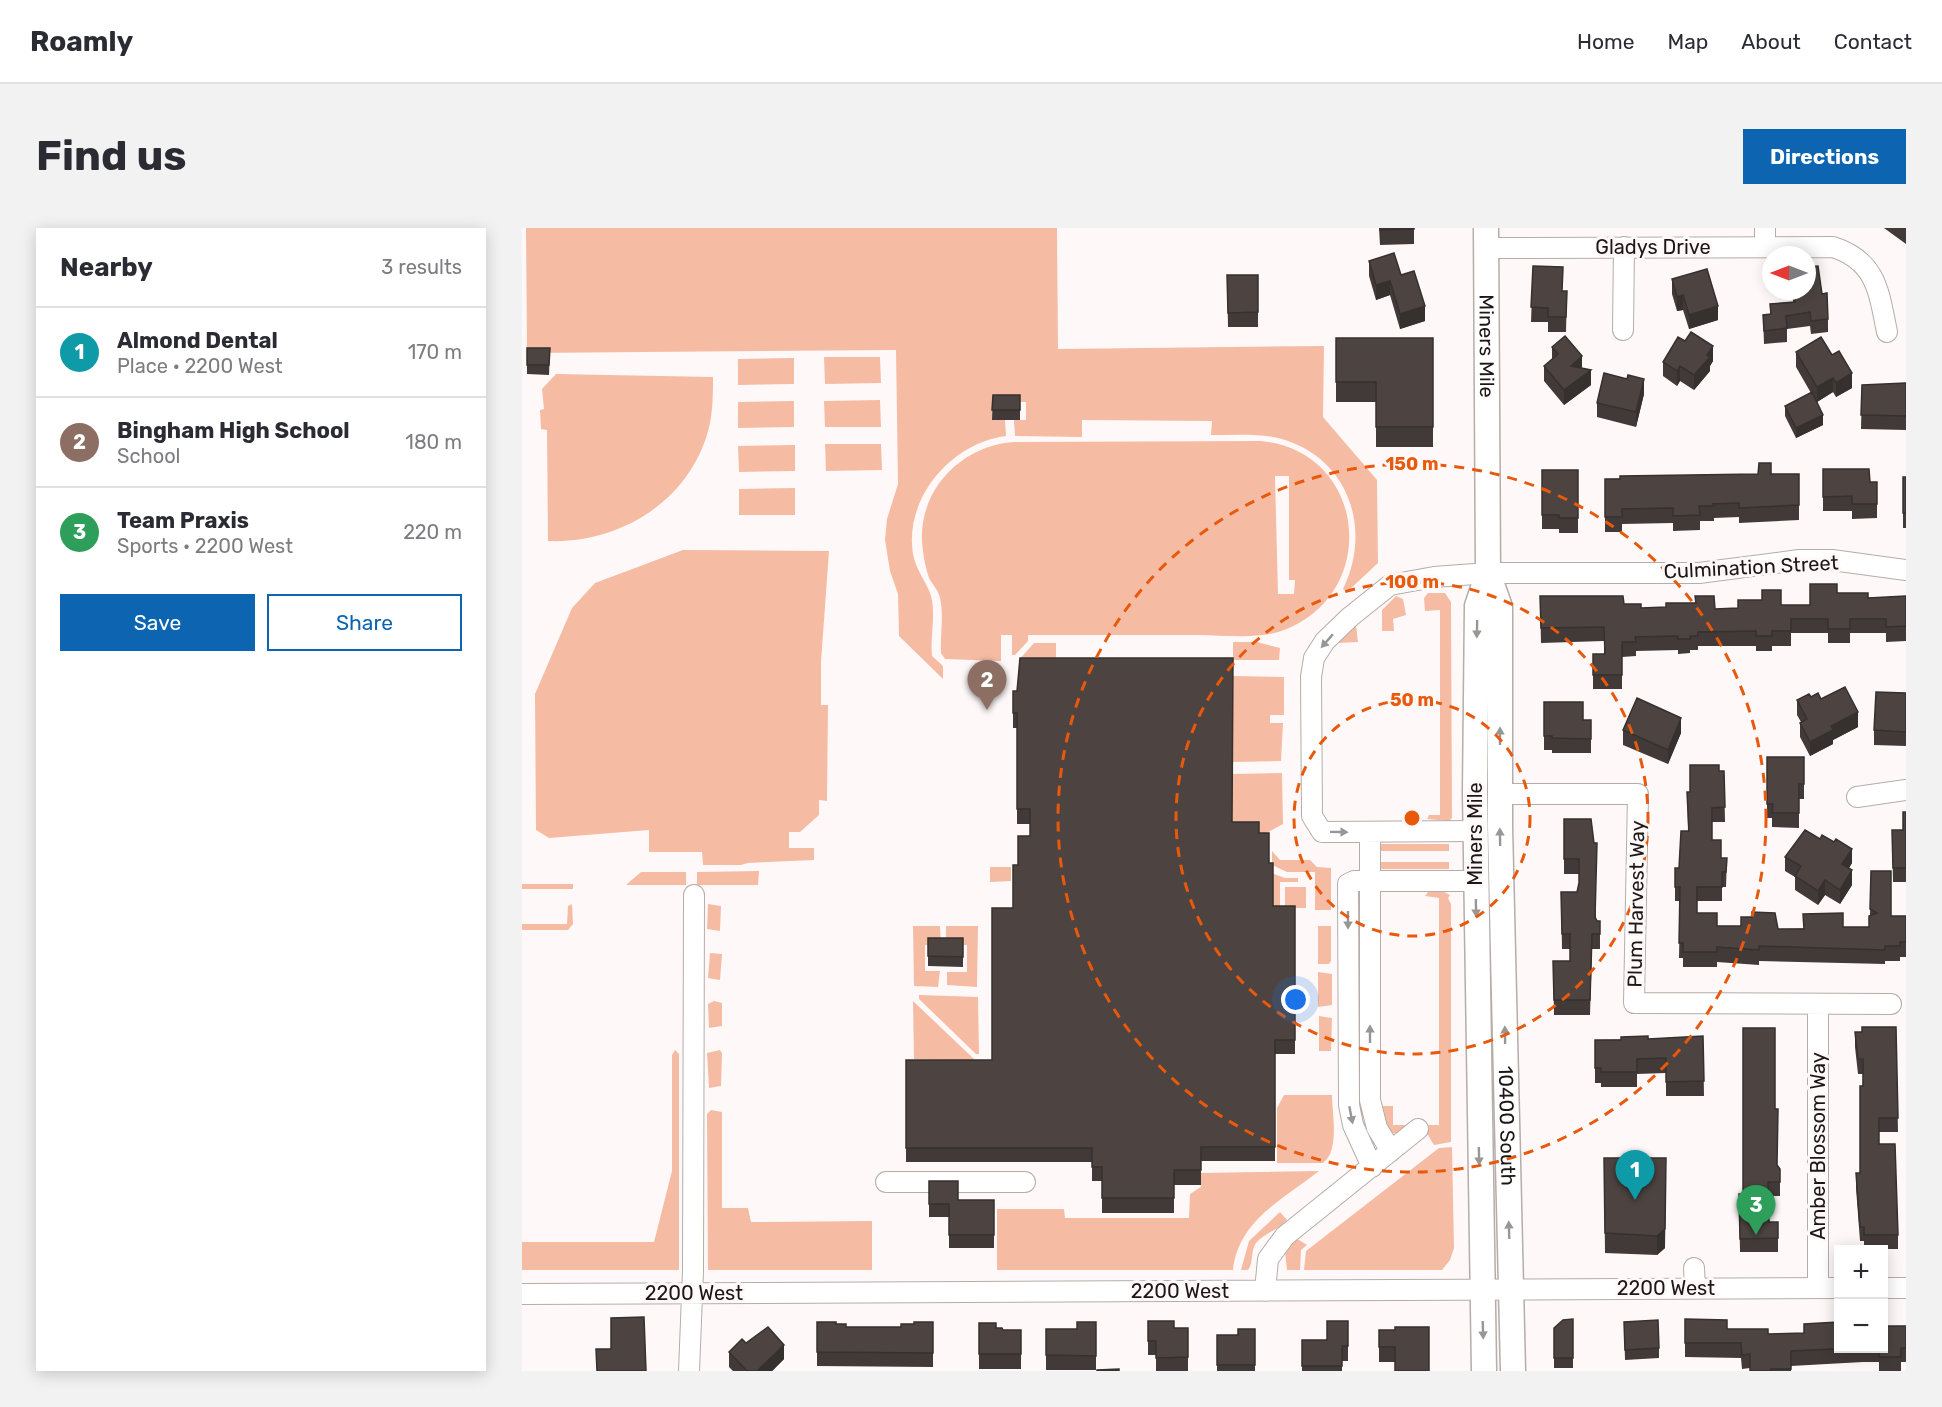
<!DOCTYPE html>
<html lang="en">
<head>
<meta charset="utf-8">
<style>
	:root { --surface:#fff; --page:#f2f2f3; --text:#2b2b33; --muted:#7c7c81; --line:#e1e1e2; --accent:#0d65b2 }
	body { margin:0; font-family:Rubik,sans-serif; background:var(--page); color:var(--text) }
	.controls { position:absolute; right:18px; bottom:18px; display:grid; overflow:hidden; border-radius:0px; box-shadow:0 3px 15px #0003 }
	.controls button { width:54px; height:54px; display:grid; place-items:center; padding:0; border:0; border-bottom:2px solid var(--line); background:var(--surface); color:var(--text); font:30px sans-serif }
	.compass { position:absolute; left:1240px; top:18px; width:54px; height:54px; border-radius:50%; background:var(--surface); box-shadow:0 3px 15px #0003; rotate:270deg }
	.you { position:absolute; left:774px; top:772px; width:21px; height:21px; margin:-15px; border:4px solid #fff; border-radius:50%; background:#1a73e8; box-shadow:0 0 0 9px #1a73e833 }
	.badge { display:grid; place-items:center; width:39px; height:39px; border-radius:50%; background:var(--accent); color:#fff; font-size:20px; font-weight:700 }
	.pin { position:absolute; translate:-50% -50px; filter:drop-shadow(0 2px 3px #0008) }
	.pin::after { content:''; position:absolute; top:32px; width:21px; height:18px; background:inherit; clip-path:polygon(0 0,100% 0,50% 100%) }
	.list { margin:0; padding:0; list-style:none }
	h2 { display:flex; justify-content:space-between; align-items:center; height:78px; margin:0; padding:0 24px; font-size:26px }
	h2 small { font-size:20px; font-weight:400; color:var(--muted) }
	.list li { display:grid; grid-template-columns:39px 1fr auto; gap:18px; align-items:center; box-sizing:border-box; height:90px; padding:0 24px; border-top:2px solid var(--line) }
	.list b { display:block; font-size:22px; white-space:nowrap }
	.list p { margin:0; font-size:20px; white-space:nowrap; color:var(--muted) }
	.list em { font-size:20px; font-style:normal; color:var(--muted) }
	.actions { display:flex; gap:12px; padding:18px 24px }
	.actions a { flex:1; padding:14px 0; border:2px solid var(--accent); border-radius:0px; text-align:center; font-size:21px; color:var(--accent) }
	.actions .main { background:var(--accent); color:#fff }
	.map { position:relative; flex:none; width:1384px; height:1143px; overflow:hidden; border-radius:0px }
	header { display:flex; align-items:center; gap:36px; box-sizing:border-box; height:84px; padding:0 30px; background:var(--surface); border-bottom:2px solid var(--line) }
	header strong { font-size:28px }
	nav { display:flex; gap:33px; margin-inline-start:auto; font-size:21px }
	.intro { display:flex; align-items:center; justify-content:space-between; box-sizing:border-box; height:144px; padding:0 36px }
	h1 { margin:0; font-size:42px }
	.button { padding:15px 27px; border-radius:0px; background:var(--accent); color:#fff; font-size:21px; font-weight:700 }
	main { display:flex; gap:36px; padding:0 36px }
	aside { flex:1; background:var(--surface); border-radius:0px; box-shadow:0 3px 15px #0003 }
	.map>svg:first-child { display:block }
	.green { fill:#f5bca3; fill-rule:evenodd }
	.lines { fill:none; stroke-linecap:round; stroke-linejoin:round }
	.minor-casing { stroke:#b6aca8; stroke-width:22 }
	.major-casing { stroke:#b6aca8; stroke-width:27 }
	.minor { stroke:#fff; stroke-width:20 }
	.major { stroke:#fff; stroke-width:24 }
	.wall { fill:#423a38 }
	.shaded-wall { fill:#36302e }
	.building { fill:#4d4441; stroke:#36302e; stroke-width:1.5 }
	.oneway { fill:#989796 }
	.ring { fill:none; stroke:#e8590c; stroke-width:3; stroke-dasharray:10 8 }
	.labels { text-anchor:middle; stroke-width:6; stroke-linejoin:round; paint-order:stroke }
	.street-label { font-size:20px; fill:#1b1716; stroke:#fef9f8 }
	.centre { fill:#e8590c; stroke:#fef9f8; stroke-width:3 }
	.ring-label { font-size:18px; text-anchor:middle; font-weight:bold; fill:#e8590c; stroke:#fef9f8; stroke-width:6; stroke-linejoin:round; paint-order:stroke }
</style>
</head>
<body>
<header>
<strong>Roamly</strong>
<nav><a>Home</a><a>Map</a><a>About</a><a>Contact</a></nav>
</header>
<div class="intro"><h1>Find us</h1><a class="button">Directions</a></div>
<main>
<aside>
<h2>Nearby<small>3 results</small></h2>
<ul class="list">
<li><span class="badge" style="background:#0f9aa8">1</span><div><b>Almond Dental</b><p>Place · 2200 West</p></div><em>170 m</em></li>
<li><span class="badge" style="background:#8d6e63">2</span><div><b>Bingham High School</b><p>School</p></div><em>180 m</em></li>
<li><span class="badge" style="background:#2e9e5b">3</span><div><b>Team Praxis</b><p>Sports · 2200 West</p></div><em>220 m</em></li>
</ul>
<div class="actions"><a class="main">Save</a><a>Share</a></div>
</aside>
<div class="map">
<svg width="1384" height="1143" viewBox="0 0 1384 1143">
	<rect width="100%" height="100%" fill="#fef9f8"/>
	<path class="green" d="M4 0H535L536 121 802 118 801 189 855 252 856 335 825 364 821 361C848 307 831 239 771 215 746 204 717 207 689 207L690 193 560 192V209L493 208 492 192H504V174L470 173 483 192 484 208C429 215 382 270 391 326 394 343 405 354 409 368 414 386 408 409 410 428L421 438V451L377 408 376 366 368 343 363 312 365 291 376 256 374 122 5 125Z
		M302 129H358L359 155 303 156Z
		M272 130V156L216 157V131Z
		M34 146 191 149C191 164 191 180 188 195 172 270 100 316 26 313L25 202 19 201 18 182 22 181 20 161Z
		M358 172 359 199H303L302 173Z
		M272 173V199L216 200V174Z
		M494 214 739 213C845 223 859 365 762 402 737 412 703 407 676 407 619 407 563 407 506 407V413L493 427H490V407H479V433L423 431 419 425C418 408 422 387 418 370 417 363 410 356 407 350 404 341 402 332 401 323 392 265 439 216 494 214ZM753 248H767V352H773L772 366H756Z
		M303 216H359L360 242 304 243Z
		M273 217V243L217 244 216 218Z
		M273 260V287H217V261Z
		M161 322 307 323 299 434V477H306L305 573 297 572V587L278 604H267V620H292V632L226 635 219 637H181L180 624H127V602L27 610 14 602 13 466 50 380 73 355Z
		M906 365H923L929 374 930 590 927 593 905 591 907 587H918V382L903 383 902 370Z
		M874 368 881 371 884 387 871 391 872 403H860V382Z
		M834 397 836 414 816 415Z
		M711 414H735L758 420 757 432H711Z
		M512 415H534V432L496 433Z
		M711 448 762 449V487H748V495H761L759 533 711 534Z
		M760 545 761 596 737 609H710V546Z
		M858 616H927V623H858Z
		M750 623 758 632H788L795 639 809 640V682H793V644H765L750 637Z
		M858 634H927V641H858Z
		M468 639H489V653L468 654Z
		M237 643 236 657H175V644Z
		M119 644H164V657H104Z
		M747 644 763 650H776V654H758V681H751V650Z
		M0 656H51V661H0Z
		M763 659H784V680H763Z
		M907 663 922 664 928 667 926 670 929 676V914L912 917 904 904 906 897H917V670L903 668Z
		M50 676 51 696 46 702H0V696H45L46 678Z
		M186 676 199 678 198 703 185 701Z
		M391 698H418L419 717H403V743H418L416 759 392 758Z
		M424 698H456L455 759 425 757V744H445V717H424Z
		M796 698H809V733L807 736H796Z
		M188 725 200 726 198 752 186 750Z
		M796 744 810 746V777L796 779Z
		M397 767 456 769 457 826H454L397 771Z
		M192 773 200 775V798L187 800 186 776Z
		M391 773 452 831 450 833 392 831Z
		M797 788 810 790 809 823H797Z
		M153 822 157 826V1042H0V1014H132L150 943V827Z
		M198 822 200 825 199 858 187 860 185 825Z
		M762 867H810C810 885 818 923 801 935H755V880Z
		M860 878H871V897H884V900L875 906 868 904 861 892Z
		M189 882 200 884V980H226L229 994 350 993V1042H186L185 886Z
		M930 919 932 1020 928 1032 920 1042H782L784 1023 917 920Z
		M797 943C761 971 716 993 711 1042H475V981H542L543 990H667L668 966 679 959V945Z
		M758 984 765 992C757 1002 742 1005 734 1015 728 1024 732 1034 726 1042H719L727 1013Z
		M774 1010 785 1017 779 1022 778 1042H765L763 1024Z"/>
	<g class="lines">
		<defs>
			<path id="minor" d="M1243 19V0
				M964 20 1311 19C1355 33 1357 65 1365 104
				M1101 102 1102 19
				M978 566H1116L1112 775 1369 776
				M1335 569 1384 562
				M953 603 800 604 790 588 789 449 792 430 803 413 828 389 868 357 912 349 966 345H1177L1277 332H1310L1384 342
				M848 604V872L855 900 869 923
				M1296 776V1060
				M850 939 831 897 827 877 826 656 832 653H953
				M364 954H503
				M1172 1040 1173 1060
				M1362 1060H1384
				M743 1063 746 1031 763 1008 896 901
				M0 1066 1316 1060
				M167 1143 171 1043 172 667"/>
			<g id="major">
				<path id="s1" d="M964 0 966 345 978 379V599L991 1143"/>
				<path d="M962 1143 953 564 955 378 966 345"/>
			</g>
		</defs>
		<use href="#minor" class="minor-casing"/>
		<use href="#major" class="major-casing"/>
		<use href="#minor" class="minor"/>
		<use href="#major" class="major"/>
	</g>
	<path class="wall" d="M857 0H892V16L858 17Z
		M1362 0H1384V16Z
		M847 33 879 47 903 93 878 101 868 67 854 72 847 48Z
		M1011 38 1040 63H1045L1044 104H1026V94H1009Z
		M705 47H736V99H706Z
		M1150 51 1196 92 1167 101 1161 82 1155 83 1150 66Z
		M1270 63H1285L1300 66 1306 91V104L1289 106 1288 98 1265 101V114L1242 116 1241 87H1248V76L1271 74Z
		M814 110H911V219H854V174H814Z
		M1030 119 1069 157 1042 177 1022 153V138L1030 131Z
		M5 120H28L27 147 5 146Z
		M1274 124 1330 160 1314 169 1311 164 1295 174 1301 197 1274 210 1263 188V178L1289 165 1274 139Z
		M1191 133 1188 138V143L1172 162 1158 153 1155 158 1141 148V134Z
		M1105 151 1122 166 1114 199 1075 189V175Z
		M1384 155V202L1339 201 1340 157Z
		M471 167H498V192H470Z
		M1301 241 1348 254H1355V290L1330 291V283H1301Z
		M1020 242H1056V305H1037V301H1020Z
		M1249 246H1277V292L1217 295V289L1192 290V293H1178V302L1151 303V295L1100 296V304H1083V251Z
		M1381 249H1384V300H1381Z
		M1315 365 1346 370 1384 368V413L1364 414V405H1328V415H1306V405H1269V418H1250V423H1234V418H1176V422H1168V425L1156 426V422L1114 423V428L1100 429V461H1071V426H1082V413L1019 415 1018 368 1102 376 1119 380 1193 381 1216 380 1259 377H1288Z
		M491 463 710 594 737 605 747 635 751 678H773V826H753V933H679V957H652V985H580V953H570V934H384V832H470L491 680 496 637 508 608V596H495V500H491Z
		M1384 465V518L1352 517V502Z
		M1289 469 1299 471 1336 499 1311 512V516L1288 528 1278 509V495L1279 494 1275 487V472Z
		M1022 474 1061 492H1069V525H1030V522H1022Z
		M1101 502 1159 505 1146 536 1101 517Z
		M1245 529H1282V571H1277V600L1250 599V590H1245Z
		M1197 543H1202L1203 594H1190V612L1199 630H1205L1204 659H1200V673H1175V685L1195 698 1256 701 1347 699 1348 687 1349 643 1369 688H1384V729H1378V733H1363V736L1237 733V737L1195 734V739H1161V730H1157L1158 673H1153V640H1157L1166 603 1165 564H1168Z
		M1384 584V654H1371L1370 602H1381Z
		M1042 591H1069L1074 690 1078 706V721H1070L1068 787H1032L1031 733H1048V721H1040L1039 664H1055L1057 655V646H1042Z
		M1263 629 1330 635 1327 640 1330 657 1318 676 1303 667 1296 677 1273 662V649L1263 643Z
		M406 710H441V739L406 738Z
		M1374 799 1376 904H1357V916L1376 1007V1021H1342V1013H1338L1334 960V945H1338L1341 846H1336L1333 819V804H1340Z
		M1181 808 1182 868H1144V845L1115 846V859H1079V855H1073V812L1126 811Z
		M1253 881 1255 937 1258 941V968H1247V994H1256V1024H1218L1217 966H1221Z
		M1082 930 1143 1020 1135 1027 1083 1025Z
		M407 953 436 972H472V1020H427V989H407Z
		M1051 1091V1140H1032V1100Z
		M1163 1091 1205 1101 1246 1106 1282 1105 1316 1098H1384V1134H1379V1143H1357V1134H1341L1269 1138V1143H1228V1140L1220 1141 1219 1130 1163 1129Z
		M626 1093 652 1100H666V1143H634V1127H626Z
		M826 1093V1133H820V1143H780V1112H805Z
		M295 1094 314 1096 324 1099H379L392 1096 411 1094V1139L295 1138Z
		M574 1094V1142H524V1101H555Z
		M1102 1094 1137 1120V1130L1103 1132Z
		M457 1095 481 1102H499V1141H457Z
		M733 1101V1143H695V1107H716Z
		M857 1102H873V1134H857Z
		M224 1115 262 1131 250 1143H211L207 1139V1124Z"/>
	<path class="shaded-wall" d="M868 53V67L854 72V57Z
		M1161 67V82L1155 83V69Z
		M903 78V93L878 101V86Z
		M1196 78V92L1167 101V87Z
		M1191 118V133L1188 138V143L1172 162V147Z
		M1060 128V143L1049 138Z
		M1158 138V153L1155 158V143Z
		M1069 142V157L1042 177V162Z
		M1330 145V160L1314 169V155Z
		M1311 150V164L1295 174V159Z
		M1122 151V166L1114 199V184Z
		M1301 187V197L1274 210V200Z
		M1336 484V499L1311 512V516L1288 528V514L1309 498Z
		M1159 490V505L1146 536V522Z
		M1330 621V635L1320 651V636Z
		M1330 642V657L1318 676V662Z
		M1303 652V667L1296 677V663Z
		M1144 949 1143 1020 1135 1027V1008Z
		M262 1117V1131L250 1143H235Z"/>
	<path class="building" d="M858 0H892V1L858 2Z
		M872 25 879 47 892 43 903 78 878 86 868 53 854 57 847 33Z
		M1011 38 1041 39 1040 63H1045L1044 89H1026V80L1009 79Z
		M1296 38 1300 66 1305 65 1306 91 1289 93 1288 84 1264 88 1265 100 1242 103 1241 87 1249 86 1248 76 1273 74 1271 63H1285V39Z
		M1185 41 1196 78 1167 87 1161 67 1155 69 1150 51Z
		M705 47H736V84L706 85Z
		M1169 104 1191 118 1185 127 1188 129 1172 147 1158 138 1155 143 1141 134 1156 109 1163 113Z
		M1043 108 1060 128 1049 138 1069 142 1042 162 1022 138 1036 126 1030 119Z
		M1299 109 1310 127 1317 123 1330 145 1314 155 1311 150 1295 159 1274 124Z
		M814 110H911V199H854V154H814Z
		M5 120H28L27 137H5Z
		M1082 145 1105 151 1106 147 1122 151 1114 184 1075 175Z
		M1384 155V188L1339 187 1340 157Z
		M1290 164 1301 187 1274 200 1263 178Z
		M471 167H498V182H470Z
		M1237 235H1249V246H1277V277L1217 280V275L1191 276 1192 278H1177L1178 287 1151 288V280L1100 281V289H1083V251H1098V248L1236 246Z
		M1301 241H1347L1348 254H1355V276H1330V268L1301 269Z
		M1020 242H1056V290H1037V287H1020Z
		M1381 249H1384V285H1381Z
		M1288 356H1315V365H1346V370L1384 368V398L1364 399V391H1328V401H1306V391H1269V403H1250V408H1234V403L1176 404V408H1168V411H1156V408L1113 409 1114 414H1100V447H1071V426H1083L1082 399 1019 400 1018 368H1101L1102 376H1119V380L1144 379V375H1174L1173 368H1192L1193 381 1216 380V372H1240V362H1259V377H1288Z
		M498 430H711L710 594H737V605H747V635H751V678H773V812H753V919H679V942H652V970H580V939H570V920H384V832H470V680H491V637H496V608H508V581H495V485H491V463H495Z
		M1323 459 1336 484 1309 498 1311 502 1288 514 1278 495 1285 491 1275 472 1287 466 1289 469 1296 465 1299 471Z
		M1354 464 1384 465V504L1352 502Z
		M1115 470 1159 490 1146 522 1101 502Z
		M1022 474H1061V492H1069V511L1030 510V508H1022Z
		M1245 529H1282V556H1277V585H1250L1251 576H1245Z
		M1168 537H1197V543H1202L1203 579 1190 580V612H1199V630H1205L1204 644H1200V659H1175V685H1195V698H1219V689H1230V684L1253 685 1256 701H1282L1281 686 1321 685V699H1347V688L1355 685 1348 681 1349 643H1369V688H1384V714H1378V718H1363V722L1237 718V722L1195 719V724H1161V715H1157L1158 659H1153V640H1157L1159 603H1167L1165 564H1168Z
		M1381 584H1384V640H1371L1370 602H1381Z
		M1042 591H1069L1072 615H1075L1073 689 1075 693H1078V706H1070L1068 772H1032L1031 733H1048V706H1040L1039 664H1055L1057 655V631H1042Z
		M1283 602 1298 611 1300 607 1312 614 1314 611 1330 621 1320 636 1330 642 1318 662 1303 652 1296 663 1273 648 1279 638 1263 629Z
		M406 710H441V729L406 728Z
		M1340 799H1374L1376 890H1357V916H1373L1376 1007H1342V999H1338L1334 945H1338V858H1341V831H1336L1333 804H1340Z
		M1221 800H1253V881H1256L1255 937 1258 941V954H1246L1247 994H1256V1010L1218 1011 1217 966H1221Z
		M1126 808V811L1181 808 1182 853 1144 854V830L1115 831V844H1079V840H1073V812H1099V809Z
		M1082 930H1144L1143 1001 1135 1008 1083 1005Z
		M407 953H436V972H472V1007H427V976H407Z
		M122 1089 124 1143H75L74 1121H89V1090Z
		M1051 1091V1130H1032V1100L1041 1092Z
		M1163 1091 1205 1092V1101H1246V1106L1282 1105V1096L1316 1094 1317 1120H1334L1269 1123V1141H1249V1143H1228V1126L1220 1127 1219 1115H1163Z
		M1136 1092 1137 1120 1103 1122 1102 1094Z
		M626 1093H652V1100H666V1129L634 1130V1113H626Z
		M805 1093H826V1118H820V1138H780V1112H805Z
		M295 1094H314V1096H324V1099H379V1096H392V1094H411V1125L295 1124Z
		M555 1094H574V1128L524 1127V1101H555Z
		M457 1095H474V1100H480L481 1102H499V1126H457Z
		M1362 1098H1384V1120H1379V1129H1357V1120H1362Z
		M246 1099 262 1117 235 1143H225L207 1124 220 1111 224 1115Z
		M873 1099H907V1143H873V1119H857V1102H873Z
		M716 1101H733V1137H695V1107H716Z
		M597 1141V1143H575V1142Z"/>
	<defs><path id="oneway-solid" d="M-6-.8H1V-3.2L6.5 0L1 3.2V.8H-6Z" transform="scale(1.5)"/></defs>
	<g class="oneway">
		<use href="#oneway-solid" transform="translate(955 401) rotate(91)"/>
		<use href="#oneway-solid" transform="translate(805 413) rotate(131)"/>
		<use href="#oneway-solid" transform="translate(978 508) rotate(-90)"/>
		<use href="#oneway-solid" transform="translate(817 604) rotate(1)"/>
		<use href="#oneway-solid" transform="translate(978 609) rotate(-91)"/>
		<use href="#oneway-solid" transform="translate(954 680) rotate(89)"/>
		<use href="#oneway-solid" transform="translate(826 692) rotate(90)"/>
		<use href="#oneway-solid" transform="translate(848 806) rotate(-90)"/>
		<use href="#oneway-solid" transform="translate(983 807) rotate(-91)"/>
		<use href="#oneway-solid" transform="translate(829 887) rotate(79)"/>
		<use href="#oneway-solid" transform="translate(957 928) rotate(89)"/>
		<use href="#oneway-solid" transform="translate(987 1002) rotate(-92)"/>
		<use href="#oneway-solid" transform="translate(961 1102) rotate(88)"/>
	</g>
	<g class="ring">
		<circle cx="890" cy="590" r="118"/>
		<circle cx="890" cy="590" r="236"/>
		<circle cx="890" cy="590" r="354"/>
	</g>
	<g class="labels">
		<g class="street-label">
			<text x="1131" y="26">Gladys Drive</text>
			<text dy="7" stroke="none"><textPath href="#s1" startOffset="118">Miners Mile</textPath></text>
			<text transform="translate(1229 339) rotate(-3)" y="7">Culmination Street</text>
			<text transform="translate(953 606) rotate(-90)" y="7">Miners Mile</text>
			<text transform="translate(1114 676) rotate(-89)" y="7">Plum Harvest Way</text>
			<text dy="7" stroke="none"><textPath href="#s1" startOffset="900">10400 South</textPath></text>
			<text transform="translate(1296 918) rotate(-90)" y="7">Amber Blossom Way</text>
			<text x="1144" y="1067">2200 West</text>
			<text x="658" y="1070">2200 West</text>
			<text x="172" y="1072">2200 West</text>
		</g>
	</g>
	<circle cx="890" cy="590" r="9" class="centre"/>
	<g class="ring-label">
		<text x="890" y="242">150 m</text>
		<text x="890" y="360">100 m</text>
		<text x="890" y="478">50 m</text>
	</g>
</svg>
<div class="controls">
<button>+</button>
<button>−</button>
</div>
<svg class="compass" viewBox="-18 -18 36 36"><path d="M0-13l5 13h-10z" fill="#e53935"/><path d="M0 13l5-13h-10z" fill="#7c7c81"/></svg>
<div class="you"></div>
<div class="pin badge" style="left:1113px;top:972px;background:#0f9aa8">1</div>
<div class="pin badge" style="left:465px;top:482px;background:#8d6e63">2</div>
<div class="pin badge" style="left:1234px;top:1007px;background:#2e9e5b">3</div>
</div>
</main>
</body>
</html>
